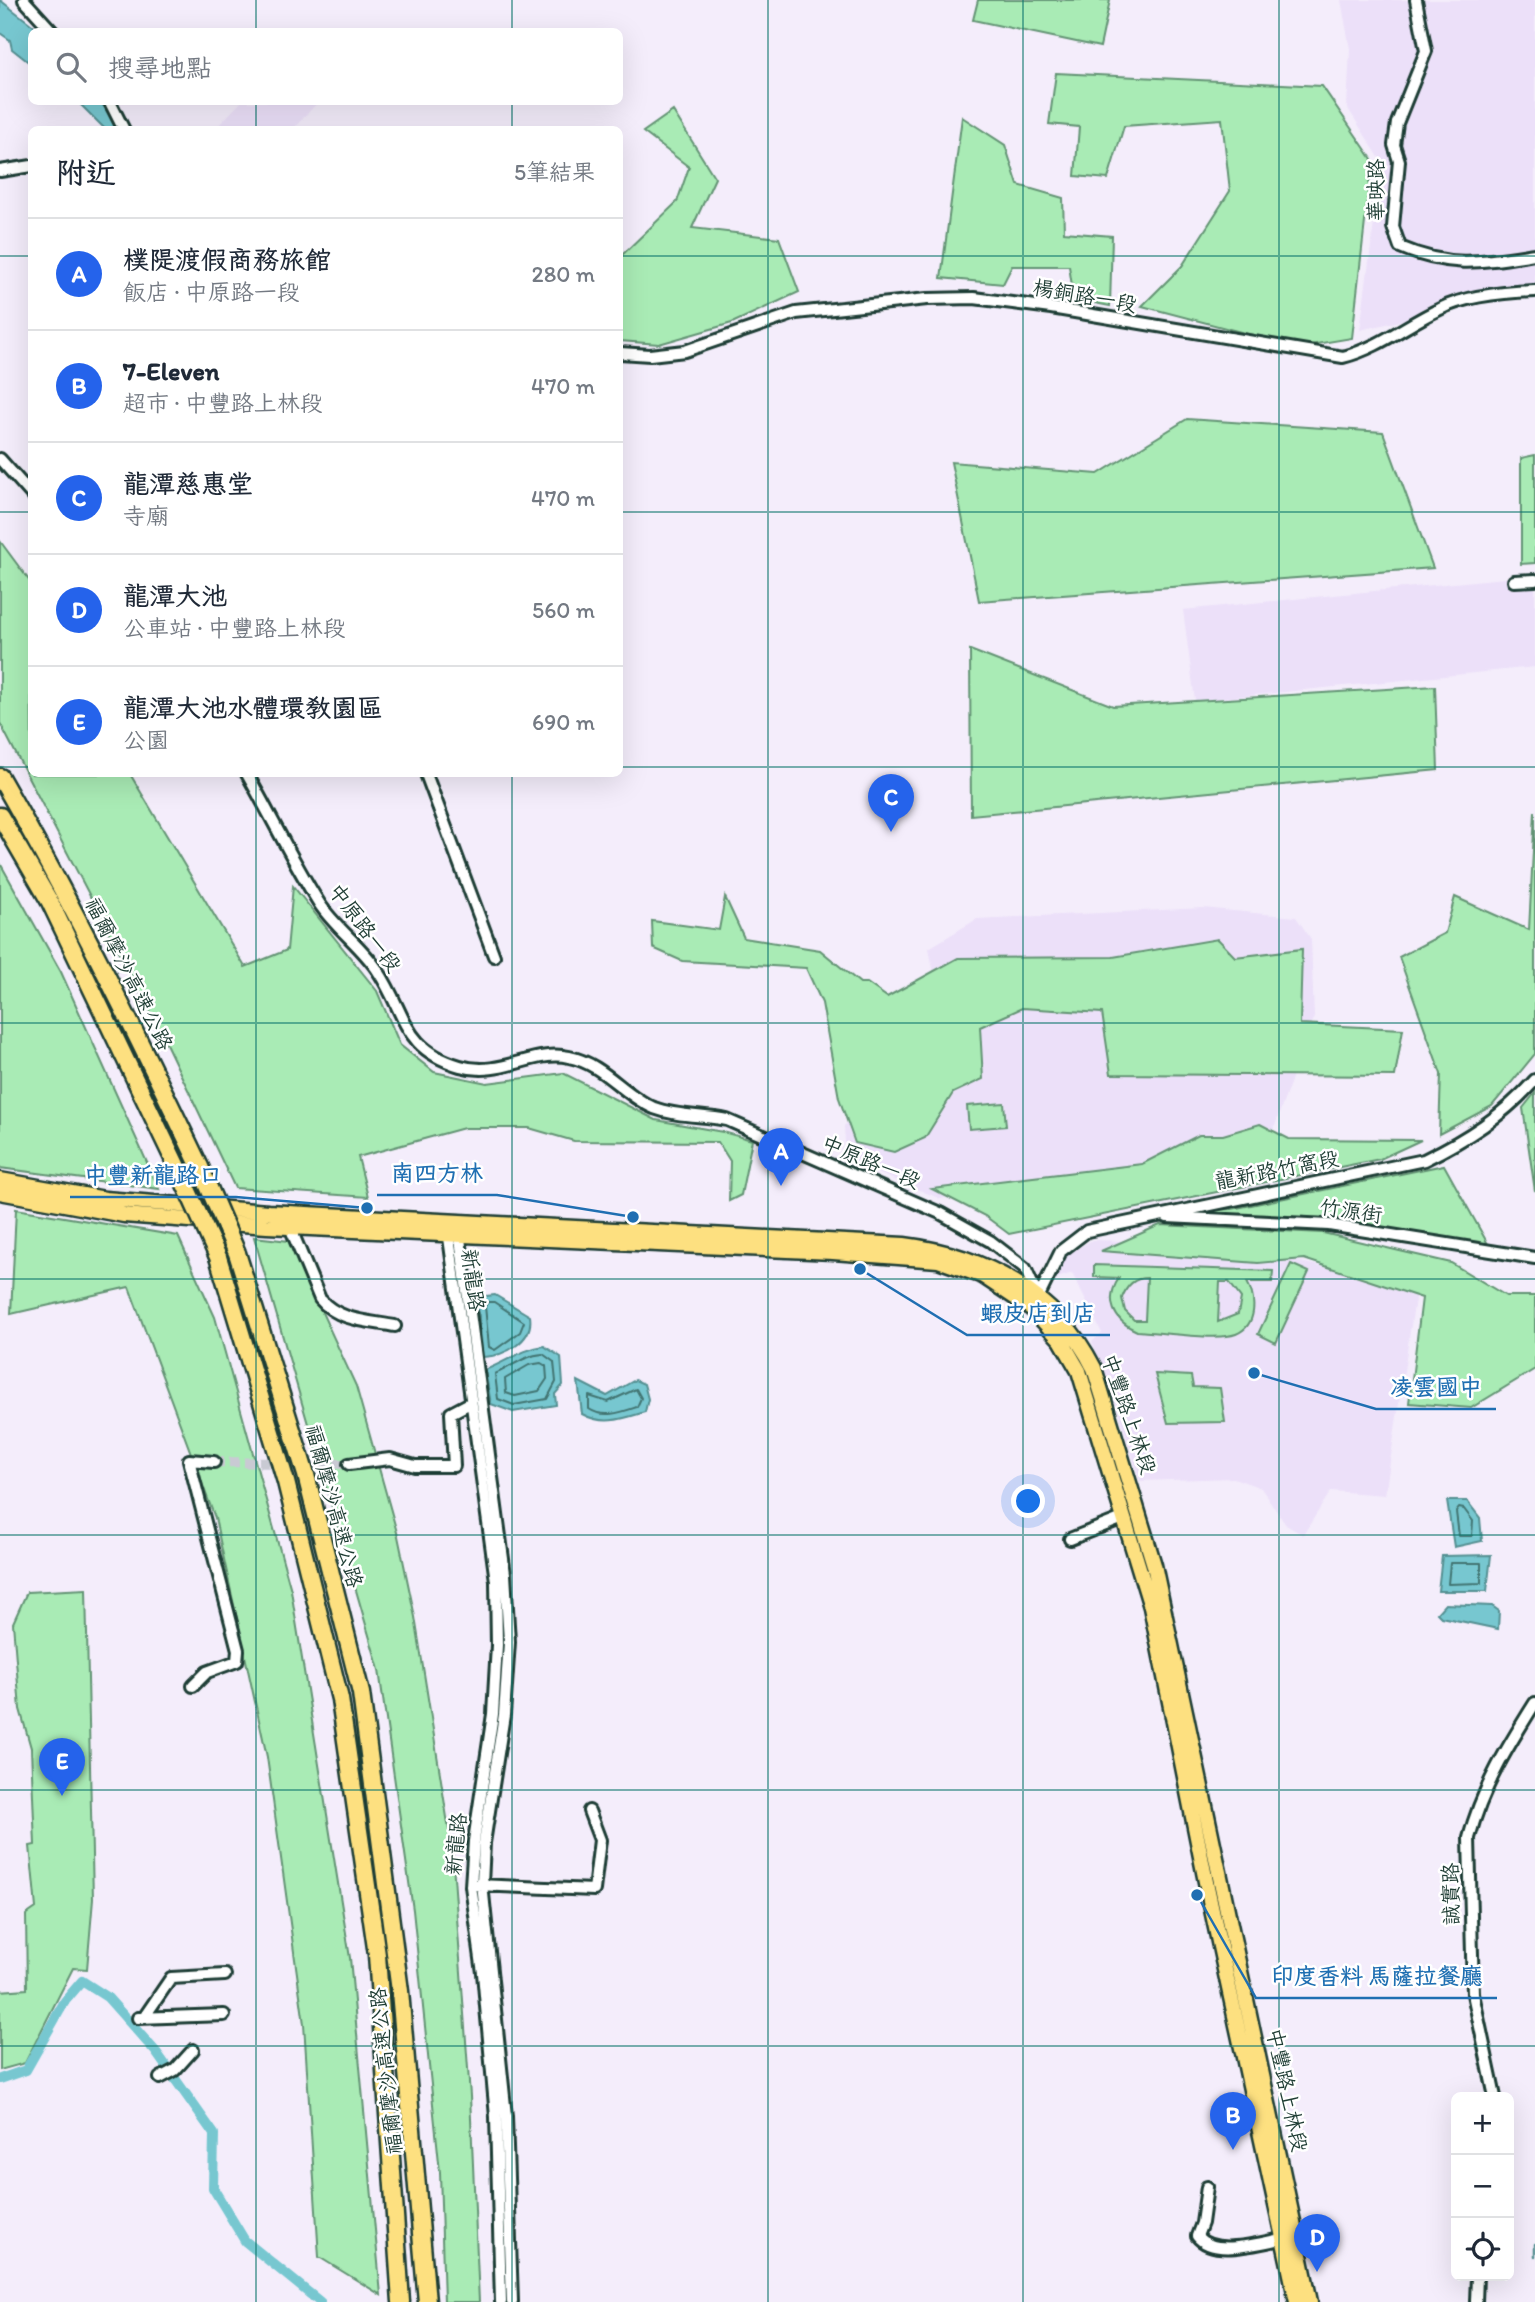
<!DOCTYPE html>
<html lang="zh-TW">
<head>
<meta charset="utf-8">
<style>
	:root { --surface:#fff; --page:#f2f2f3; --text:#1f2937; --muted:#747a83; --line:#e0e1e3; --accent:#2563eb }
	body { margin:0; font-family:Itim,"LXGW WenKai TC",sans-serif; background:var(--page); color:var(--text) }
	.controls { position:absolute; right:21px; bottom:21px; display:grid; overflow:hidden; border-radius:10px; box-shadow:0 7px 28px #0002 }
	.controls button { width:63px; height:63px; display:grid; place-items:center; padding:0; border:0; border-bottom:2px solid var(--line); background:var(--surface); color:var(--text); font:35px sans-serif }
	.you { position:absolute; left:1029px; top:1502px; width:24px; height:24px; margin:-18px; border:5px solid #fff; border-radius:50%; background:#1a73e8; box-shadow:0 0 0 10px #1a73e833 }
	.badge { display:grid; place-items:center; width:46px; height:46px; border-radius:50%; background:var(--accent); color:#fff; font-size:23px; font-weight:700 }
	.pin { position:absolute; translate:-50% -58px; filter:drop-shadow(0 2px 4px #0008) }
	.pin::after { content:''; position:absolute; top:37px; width:24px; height:21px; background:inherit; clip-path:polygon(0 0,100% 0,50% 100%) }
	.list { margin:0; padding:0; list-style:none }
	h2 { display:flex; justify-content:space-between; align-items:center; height:91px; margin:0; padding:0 28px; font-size:30px }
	h2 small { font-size:23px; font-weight:400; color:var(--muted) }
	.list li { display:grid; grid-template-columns:46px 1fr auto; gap:21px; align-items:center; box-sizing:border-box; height:112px; padding:0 28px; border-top:2px solid var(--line) }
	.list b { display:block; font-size:26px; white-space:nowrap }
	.list p { margin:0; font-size:23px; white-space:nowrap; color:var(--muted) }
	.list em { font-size:23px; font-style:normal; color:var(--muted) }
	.icon { flex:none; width:38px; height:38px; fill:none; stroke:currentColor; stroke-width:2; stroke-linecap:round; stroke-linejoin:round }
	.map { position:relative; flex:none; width:1535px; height:2302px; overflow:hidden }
	.search { position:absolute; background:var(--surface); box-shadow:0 7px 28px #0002; left:28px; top:28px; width:595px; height:77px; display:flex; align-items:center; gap:18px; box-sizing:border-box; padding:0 24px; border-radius:10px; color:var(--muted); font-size:26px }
	.panel { position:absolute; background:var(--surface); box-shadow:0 7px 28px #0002; left:28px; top:126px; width:595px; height:651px; border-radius:10px }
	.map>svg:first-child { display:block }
	.built { fill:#ece0f9 }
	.green { fill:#a9ebb5; stroke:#649474; stroke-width:2; fill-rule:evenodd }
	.water { fill:#77c7d0; stroke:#549092; stroke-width:2 }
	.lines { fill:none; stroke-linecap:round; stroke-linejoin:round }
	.shore { stroke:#427472; stroke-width:2 }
	.stream { stroke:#549092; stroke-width:2.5 }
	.canal { stroke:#77c7d0; stroke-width:10 }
	.minor-tunnel { stroke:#c9cad3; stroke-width:10; stroke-dasharray:10 5; stroke-linecap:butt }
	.minor-casing { stroke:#1f3d34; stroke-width:16 }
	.major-casing { stroke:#1f3d34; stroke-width:19 }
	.highway-casing { stroke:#1f3d34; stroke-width:21 }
	.minor { stroke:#fff; stroke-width:10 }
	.major { stroke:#fde080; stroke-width:14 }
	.highway { stroke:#fde080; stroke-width:16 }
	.highway-bridge-casing { stroke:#1f3d34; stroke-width:21; stroke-linecap:butt }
	.highway-bridge { stroke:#fde080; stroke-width:16 }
	.grid { fill:none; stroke:#0f766e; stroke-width:2; stroke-opacity:0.55 }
	.labels { text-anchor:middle; stroke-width:5; stroke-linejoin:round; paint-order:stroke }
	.street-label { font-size:21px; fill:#1f3d34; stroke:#fff }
	.leader { fill:none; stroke:#1f6fb2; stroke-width:2.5 }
	.callout-dot { fill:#1f6fb2; stroke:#fff; stroke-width:2.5 }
	.callout-label { font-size:23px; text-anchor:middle; font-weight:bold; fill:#1f6fb2; stroke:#fff; stroke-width:5; stroke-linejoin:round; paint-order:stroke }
</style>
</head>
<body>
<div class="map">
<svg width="1535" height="2302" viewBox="0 0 1535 2302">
	<rect width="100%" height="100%" fill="#f4edfb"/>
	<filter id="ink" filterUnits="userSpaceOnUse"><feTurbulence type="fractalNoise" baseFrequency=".0143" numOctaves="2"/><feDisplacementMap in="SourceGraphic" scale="14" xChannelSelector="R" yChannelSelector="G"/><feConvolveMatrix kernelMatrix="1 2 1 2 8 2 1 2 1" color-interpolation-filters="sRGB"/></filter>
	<g filter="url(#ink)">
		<path class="built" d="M1341 0H1535V290L1360 330 1382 162 1347 107 1350 49Z
			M241 102H318L293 129H215Z
			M1535 575V667L1195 701 1183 610Z
			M1203 908 1296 917 1311 939 1314 1017 1273 1131 1188 1173 986 1188 941 1199 846 1160 844 1126 873 1097 948 1046 929 948 977 919Z
			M1092 1240 1212 1244 1417 1286 1385 1495 1331 1491 1303 1535 1286 1525 1261 1488 1234 1478 1140 1481 1112 1390 1092 1342 1102 1333 1072 1273 1052 1280 1067 1255Z"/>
		<path class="green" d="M978 0H1110L1100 47 973 20Z
			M1056 73 1322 86 1372 159 1352 338 1298 347 1142 306 1182 266 1230 191 1222 119 1124 126 1108 179 1075 176 1079 127 1049 124Z
			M673 111 715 178 692 228 779 238 799 292 732 323 659 344 620 341V257L677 202 689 167 643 132Z
			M962 117 1005 145 1018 185 1063 198 1064 232 1112 236 1110 306 1074 299 1069 266H1012L1003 284 941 278Z
			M1187 419 1383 432 1433 568 979 601 951 462 1098 474Z
			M1535 455V563L1521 564V458Z
			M0 541 31 583 32 774H130L245 967 287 950 293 886 377 991 400 1045 434 1072 487 1083 563 1073 656 1120 723 1132 752 1140 741 1195 729 1201 730 1161 718 1142 574 1141 529 1128H464L358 1157 368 1197 235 1188 160 1031 0 723Z
			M970 650 1113 706 1435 686 1438 770 971 815Z
			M1535 811V1054L1492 1106 1439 1134 1441 1074 1399 957 1445 933 1455 897 1529 930Z
			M0 863 61 972 159 1189 0 1168Z
			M725 897 744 938 820 950 860 983H867L887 997 958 958 1113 957 1218 939 1235 957 1302 949 1300 1024 1403 1029 1395 1076 1111 1074 1102 1013 1022 1008 980 1027 983 1079 953 1093 925 1138 894 1152 855 1143 839 1098 822 1003 806 968 682 961 653 948 652 921 719 930Z
			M1535 1093V1191L1523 1108Z
			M1004 1103 1006 1126 969 1129 967 1106Z
			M1260 1124 1289 1139 1421 1140 1380 1159 1009 1234 985 1216 932 1189 1142 1164 1199 1135H1223Z
			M1444 1165 1488 1244 1431 1238 1334 1218H1198L1192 1211 1232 1209Z
			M16 1209 178 1236 215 1317 291 1590 350 1958 381 2295 319 2257 304 2024 267 1757 215 1518 129 1287 11 1314Z
			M1160 1225 1323 1233 1451 1263 1506 1296H1535V1369L1471 1408 1409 1403 1422 1298 1304 1259 1258 1263 1101 1251Z
			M254 1237 289 1241 356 1386 398 1536 415 1617 452 1849 470 2096 479 2302H444L440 2172 413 1910 379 1670Z
			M1291 1264 1309 1272 1276 1343 1258 1334Z
			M1094 1265 1273 1271 1272 1282H1247C1256 1298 1258 1325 1236 1334 1218 1341 1159 1332 1137 1331 1114 1321 1104 1301 1119 1278L1094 1277ZM1147 1278 1145 1320H1134L1125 1311 1122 1298C1127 1285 1134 1278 1147 1278ZM1220 1282H1229L1241 1298 1238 1314 1218 1322Z
			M1155 1374 1191 1376 1193 1387 1220 1388 1225 1422 1168 1423Z
			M86 1589 93 1899 87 1969 73 1968 25 2063 0 2070V1991L27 1989 26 1915 36 1908 30 1846 35 1845 31 1748 20 1709 13 1623 27 1592Z"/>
		<path class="water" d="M0 0 40 31 32 32 31 64 12 49 10 40 0 33Z
			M78 102H101L118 129H105Z
			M495 1295 530 1316C534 1341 505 1356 483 1357L477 1297Z
			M544 1346 561 1357 563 1385 555 1394 556 1405 513 1412 491 1404 485 1370C506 1362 522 1349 544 1346Z
			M635 1380 644 1384 648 1399 645 1412C622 1419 604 1426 582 1414L578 1381 607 1396Z
			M1447 1501H1467L1480 1518 1482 1541 1454 1547Z
			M1491 1555 1487 1591H1438L1442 1556Z
			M1445 1604 1492 1606 1499 1611 1498 1629 1441 1617 1437 1613Z"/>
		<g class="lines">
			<path class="shore" d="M488 1302H494L524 1322 520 1332 495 1350 489 1347 485 1306Z
				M543 1354 554 1362 556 1382 547 1399 514 1405 498 1399 495 1374C511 1367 525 1355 543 1354Z
				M541 1363 546 1366 547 1379 539 1391 515 1396 506 1393 505 1379 529 1365Z
				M636 1389 641 1398 637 1407C622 1412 604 1419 589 1409V1396L608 1402Z
				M1459 1508 1464 1509 1473 1521 1472 1536H1459L1456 1512Z
				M1450 1563H1481V1583L1448 1584Z"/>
			<path class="stream" d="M1535 2244V2256"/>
			<path class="canal" d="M0 2079 26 2070 65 2001 82 1981 107 1997 156 2052 214 2134 213 2188 245 2241 320 2302"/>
			<path class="minor-tunnel" d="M214 1462 349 1464"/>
			<defs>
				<path id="minor" d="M24 0 53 32
					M1416 0 1426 51 1397 123 1394 145 1399 161 1393 227 1400 247C1451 269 1483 262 1535 254
					M110 102 124 130
					M0 171 32 166
					M620 353 650 355 685 351 796 313 927 299 974 298 1051 308 1343 357C1379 348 1407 324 1440 309 1467 295 1505 292 1535 291
					M0 459 32 495
					M1514 581 1535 580
					M247 774C271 816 293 862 319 903 335 928 362 946 378 971 407 1015 402 1049 460 1066 501 1078 533 1049 569 1057 604 1064 623 1095 654 1108 678 1117 702 1115 727 1120L940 1213 990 1241 1025 1268 1038 1297
					M426 774 494 956
					M1167 1217 1329 1225 1535 1258
					M290 1227 320 1299C338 1321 368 1321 395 1326
					M448 1230 496 1581 497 1645 493 1714 474 1841 471 1886 483 1973 496 2117 501 2302
					M459 1231 505 1574 509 1642 504 1715 484 1843 482 1884 506 2116 512 2302
					M1037 1300 1061 1251 1087 1231 1424 1160C1467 1139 1503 1116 1535 1080
					M349 1464 390 1459 415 1466H454L451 1413 470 1403
					M1070 1539 1123 1518
					M193 1686 207 1672 237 1661 238 1650 189 1460 214 1462
					M477 1885 594 1890 600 1840 589 1811
					M145 2016 171 1978 225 1975
					M138 2018 224 2015
					M160 2078 175 2070 193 2050
					M1495 2097 1473 1994 1469 1838C1482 1788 1508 1746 1535 1703
					M1207 2187 1202 2223 1197 2236C1214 2258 1260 2242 1283 2239
					M1476 2302 1477 2276"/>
				<path id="major" d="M0 1180 105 1199 268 1212 904 1245C984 1255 1057 1294 1094 1368L1154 1565 1310 2302
					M0 1192 124 1215 267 1226 833 1252 938 1260 983 1276 1031 1308 1061 1340 1079 1371 1151 1607 1206 1882 1297 2302"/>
				<path id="highway" d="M0 777C73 904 137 1035 200 1167
					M0 816 50 902 178 1169
					M237 1253 306 1475 361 1693 400 1991 427 2302
					M218 1257 286 1482 340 1699 377 1955 401 2302"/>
			</defs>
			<use href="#minor" class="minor-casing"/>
			<use href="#major" class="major-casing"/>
			<use href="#highway" class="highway-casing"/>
			<use href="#minor" class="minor"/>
			<use href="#major" class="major"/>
			<use href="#highway" class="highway"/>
			<defs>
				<path id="highway-bridge" d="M200 1167 237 1253
					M178 1169 218 1257"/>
			</defs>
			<use href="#highway-bridge" class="highway-bridge-casing"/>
			<use href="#highway-bridge" class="highway-bridge"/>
		</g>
	</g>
	<path class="grid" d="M256 0V32M512 0V32M768 0V2302M1023 0V2302M1279 0V2302M256 102V130M512 102V130M0 256H32M620 256H1535M0 512H32M620 512H1535M0 767H32M620 767H1535M256 774V2302M512 774V2302M0 1023H1535M0 1279H1535M0 1535H1535M0 1790H1535M0 2046H1535"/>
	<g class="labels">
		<g class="street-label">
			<text transform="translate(1376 190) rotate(-90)" y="7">華映路</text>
			<text transform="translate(1085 296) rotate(10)" y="7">楊銅路一段</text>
			<text transform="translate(365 928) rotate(53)" y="7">中原路一段</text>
			<text transform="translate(129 974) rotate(63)" y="7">福爾摩沙高速公路</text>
			<text transform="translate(871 1162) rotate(23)" y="7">中原路一段</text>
			<text transform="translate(1277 1170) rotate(-11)" y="7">龍新路竹窩段</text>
			<text transform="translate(1351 1211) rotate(8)" y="7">竹源街</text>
			<text transform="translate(473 1280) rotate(82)" y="7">新龍路</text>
			<text transform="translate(1129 1414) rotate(71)" y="7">中豐路上林段</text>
			<text transform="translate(334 1506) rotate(75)" y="7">福爾摩沙高速公路</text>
			<text transform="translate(456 1844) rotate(-84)" y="7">新龍路</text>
			<text transform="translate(1451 1894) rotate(-91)" y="7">誠實路</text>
			<text transform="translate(386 2071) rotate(-96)" y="7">福爾摩沙高速公路</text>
			<text transform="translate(1287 2090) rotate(78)" y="7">中豐路上林段</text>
		</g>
	</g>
	<path class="leader" d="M633 1217L497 1195H377M367 1208L236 1197H70M860 1269L967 1335H1110M1254 1373L1376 1409H1496M1197 1895L1256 1998H1497"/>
	<g class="callout-dot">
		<circle cx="633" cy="1217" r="7"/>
		<circle cx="367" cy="1208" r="7"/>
		<circle cx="860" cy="1269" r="7"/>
		<circle cx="1254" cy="1373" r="7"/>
		<circle cx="1197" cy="1895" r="7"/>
	</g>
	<g class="callout-label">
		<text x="437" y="1181">南四方林</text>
		<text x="153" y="1183">中豐新龍路口</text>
		<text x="1038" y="1321">蝦皮店到店</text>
		<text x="1436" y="1395">凌雲國中</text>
		<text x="1377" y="1984">印度香料 馬薩拉餐廳</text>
	</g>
</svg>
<div class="controls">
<button>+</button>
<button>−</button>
<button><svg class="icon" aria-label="locate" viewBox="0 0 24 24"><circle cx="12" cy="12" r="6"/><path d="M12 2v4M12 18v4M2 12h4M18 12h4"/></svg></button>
</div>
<div class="you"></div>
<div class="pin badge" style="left:781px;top:1186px">A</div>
<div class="pin badge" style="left:1233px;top:2150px">B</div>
<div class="pin badge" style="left:891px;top:832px">C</div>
<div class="pin badge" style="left:1317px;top:2272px">D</div>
<div class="pin badge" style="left:62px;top:1796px">E</div>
<div class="search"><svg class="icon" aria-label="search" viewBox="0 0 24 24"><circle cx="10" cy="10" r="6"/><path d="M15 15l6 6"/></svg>搜尋地點</div>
<section class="panel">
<h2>附近<small>5筆結果</small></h2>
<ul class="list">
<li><span class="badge">A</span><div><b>樸隄渡假商務旅館</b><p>飯店 · 中原路一段</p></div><em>280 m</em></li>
<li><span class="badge">B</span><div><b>7-Eleven</b><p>超市 · 中豐路上林段</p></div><em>470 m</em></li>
<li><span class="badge">C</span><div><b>龍潭慈惠堂</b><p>寺廟</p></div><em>470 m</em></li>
<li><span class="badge">D</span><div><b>龍潭大池</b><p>公車站 · 中豐路上林段</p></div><em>560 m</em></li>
<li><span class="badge">E</span><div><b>龍潭大池水體環教園區</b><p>公園</p></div><em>690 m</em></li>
</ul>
</section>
</div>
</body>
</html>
